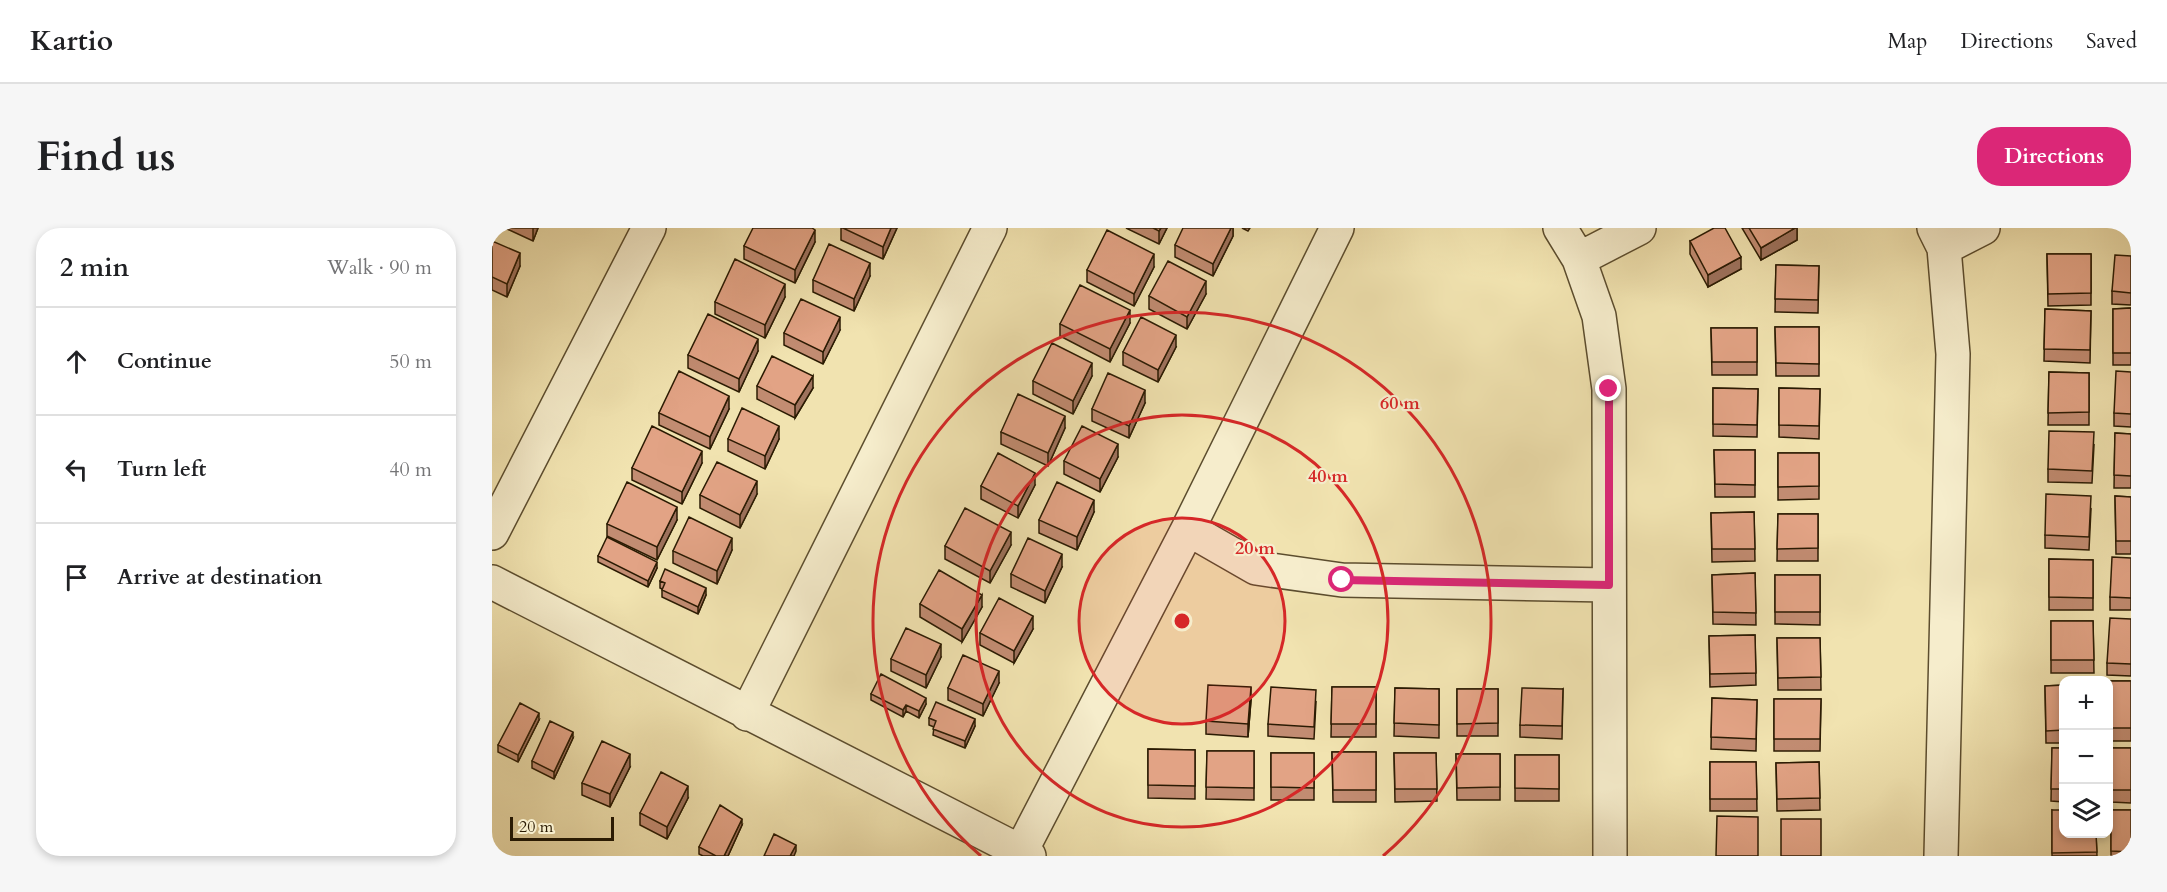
<!DOCTYPE html>
<html lang="en">
<head>
<meta charset="utf-8">
<style>
	:root { --surface:#fff; --page:#f6f6f6; --text:#202124; --muted:#757577; --line:#e0e0e0; --accent:#db2777 }
	body { margin:0; font-family:Cardo,serif; background:var(--page); color:var(--text) }
	.controls { position:absolute; right:18px; bottom:18px; display:grid; overflow:hidden; border-radius:12px; box-shadow:0 3px 9px #0003 }
	.controls button { width:54px; height:54px; display:grid; place-items:center; padding:0; border:0; border-bottom:2px solid var(--line); background:var(--surface); color:var(--text); font:30px sans-serif }
	.scale { position:absolute; left:18px; bottom:15px; width:104px; box-sizing:border-box; padding-left:6px; border:3px solid #2b1b03; border-top:0; font-size:16px; line-height:21px; white-space:nowrap; color:#2b1b03; -webkit-text-stroke:4px #f6edcc; paint-order:stroke }
	.stop { position:absolute; width:18px; height:18px; margin:-14px; border:4px solid #db2777; border-radius:50%; background:#fff }
	.stop.end { background:#db2777; border-color:#fff; box-shadow:0 2px 6px #0008 }
	.list { margin:0; padding:0; list-style:none }
	h2 { display:flex; justify-content:space-between; align-items:center; height:78px; margin:0; padding:0 24px; font-size:26px }
	h2 small { font-size:20px; font-weight:400; color:var(--muted) }
	.list li { display:grid; grid-template-columns:39px 1fr auto; gap:18px; align-items:center; box-sizing:border-box; height:108px; padding:0 24px; border-top:2px solid var(--line) }
	.list b { display:block; font-size:22px; white-space:nowrap }
	.list em { font-size:20px; font-style:normal; color:var(--muted) }
	.icon { flex:none; width:33px; height:33px; fill:none; stroke:currentColor; stroke-width:2; stroke-linecap:round; stroke-linejoin:round }
	.map { position:relative; flex:none; width:1639px; height:628px; overflow:hidden; border-radius:24px }
	header { display:flex; align-items:center; gap:36px; box-sizing:border-box; height:84px; padding:0 30px; background:var(--surface); border-bottom:2px solid var(--line) }
	header strong { font-size:28px }
	nav { display:flex; gap:33px; margin-inline-start:auto; font-size:21px }
	.intro { display:flex; align-items:center; justify-content:space-between; box-sizing:border-box; height:144px; padding:0 36px }
	h1 { margin:0; font-size:42px }
	.button { padding:15px 27px; border-radius:24px; background:var(--accent); color:#fff; font-size:21px; font-weight:700 }
	main { display:flex; gap:36px; padding:0 36px }
	aside { flex:1; background:var(--surface); border-radius:24px; box-shadow:0 3px 9px #0003 }
	.map>svg:first-child { display:block }
	.lines { fill:none; stroke-linecap:round; stroke-linejoin:round }
	.street-casing { stroke:#5c4d2e; stroke-width:36 }
	.street { stroke:#f6edcc; stroke-width:33 }
	.wall { fill:#c28c72; stroke:#2b1b03; stroke-width:1.5 }
	.shaded-wall { fill:#9e725d; stroke:#2b1b03; stroke-width:1.5 }
	.building { fill:#e2a385; stroke:#2b1b03; stroke-width:1.5 }
	.route { stroke:#db2777; stroke-width:8 }
	.ring { fill:none; stroke:#d62828; stroke-width:3 }
	.centre { fill:#d62828; stroke:#f6edcc; stroke-width:3 }
	.ring-label { font-size:18px; text-anchor:middle; font-weight:bold; fill:#d62828; stroke:#f6edcc; stroke-width:4.5; stroke-linejoin:round; paint-order:stroke }
</style>
</head>
<body>
<header>
<strong>Kartio</strong>
<nav><a>Map</a><a>Directions</a><a>Saved</a></nav>
</header>
<div class="intro"><h1>Find us</h1><a class="button">Directions</a></div>
<main>
<aside>
<h2>2 min<small>Walk · 90 m</small></h2>
<ul class="list">
<li><svg class="icon" aria-label="ahead" viewBox="0 0 24 24"><path d="M12 20V5M6 11l6-6 6 6"/></svg><div><b>Continue</b></div><em>50 m</em></li>
<li><svg class="icon" aria-label="left" viewBox="0 0 24 24"><path d="M17 20v-9H6M10 6l-5 5 5 5"/></svg><div><b>Turn left</b></div><em>40 m</em></li>
<li><svg class="icon" aria-label="arrive" viewBox="0 0 24 24"><path d="M6 21V4h12l-3 4 3 4H6"/></svg><div><b>Arrive at destination</b></div></li>
</ul>
</aside>
<div class="map">
<svg width="1639" height="628" viewBox="0 0 1639 628">
	<rect width="100%" height="100%" fill="#f1e3b0"/>
	<filter id="stains"><feTurbulence type="fractalNoise" baseFrequency=".00333" numOctaves="4"/><feColorMatrix values="0 0 0 0 .2 0 0 0 0 .09 0 0 0 0 .02 0 0 0 .5 -.17"/></filter>
	<radialGradient id="worn" r=".72"><stop offset=".6" stop-color="#630" stop-opacity="0"/><stop offset="1" stop-color="#630" stop-opacity=".3"/></radialGradient>
	<g class="lines">
		<defs>
			<path id="street" d="M1068 0 1087 31 1107 88 1117 161 1118 628
				M1442 0 1452 20 1461 126 1449 628
				M1452 20 1491 0
				M1087 31 1147 0
				M696 301 764 340 850 352 1117 357
				M0 305 157 0
				M0 354 537 628
				M255 486 498 0
				M528 625 696 301 845 0"/>
		</defs>
		<use href="#street" class="street-casing"/>
		<use href="#street" class="street"/>
	</g>
	<path class="wall" d="M13 0H46L41 13Z
		M349 0H405L391 31 349 12Z
		M634 0H675L667 16Z
		M741 0V8L721 48 683 29V17Z
		M750 0H758L756 3Z
		M1250 0H1305V12L1269 32Z
		M0 13 28 38 15 69 0 62Z
		M1198 13 1249 41 1216 59 1198 26Z
		M323 14 303 55 252 31V18Z
		M1555 26H1599V77L1556 78Z
		M1639 28V77L1620 76V63Z
		M1284 37 1327 38 1326 85 1283 84Z
		M662 39 642 78 595 54V42Z
		M378 48 362 83 321 64V52Z
		M714 66 695 101 657 81V68Z
		M293 69 273 110 223 86V74Z
		M1639 80V137H1621V81Z
		M1553 81 1599 83 1598 135 1552 133Z
		M638 95 618 134 568 108V96Z
		M1283 99H1327V148H1284Z
		M1219 100H1265V147H1220Z
		M348 102 331 136 292 117V105Z
		M684 119 666 154 631 137V124Z
		M266 123 247 164 196 140V127Z
		M1557 144 1597 145V197H1556Z
		M1639 144V199L1622 198V185Z
		M600 148 581 186 541 166V153Z
		M265 158 321 160 303 190 265 171Z
		M1221 160 1266 161 1265 209 1221 208Z
		M1287 160 1328 161 1327 211 1287 209Z
		M653 175 637 210 600 193V181Z
		M237 181 218 221 167 197V185Z
		M573 200 556 238 509 216V204Z
		M1623 205 1639 206V260H1622Z
		M236 211H287L273 241 236 223Z
		M1602 217 1600 255 1556 254V241Z
		M1222 222H1263V269H1223Z
		M1286 225H1327V271L1286 272Z
		M626 229 608 264 572 246V233Z
		M210 235 190 276 140 252V240Z
		M543 257 526 290 489 271V258Z
		M265 266 248 300 208 280V267Z
		M1623 268 1639 269V326H1624Z
		M1599 281 1597 322 1553 320V307Z
		M602 284 585 322 547 305V292Z
		M1262 284 1263 333 1220 334 1219 285Z
		M1286 286H1326V333H1285Z
		M185 292 165 332 115 308V296Z
		M519 317 498 355 453 331V318Z
		M240 322 225 356 181 335V323Z
		M106 328 165 340 156 359 106 334Z
		M1639 330V382H1618V369Z
		M1557 331 1601 332V382H1557Z
		M570 339 553 375 519 359V346Z
		M1263 345 1264 397 1221 396 1220 347Z
		M1283 347H1328V397L1283 396Z
		M168 353 214 367 206 386 170 369V361L168 360Z
		M428 376 490 379 470 414 428 389Z
		M1639 391V448L1615 447V435Z
		M1559 393H1601L1602 445H1559Z
		M541 401 522 435 488 417V405Z
		M1263 407 1264 457 1218 459 1217 408Z
		M1285 410H1328L1329 462H1286Z
		M449 429 434 460 399 443V431Z
		M1617 453H1639V513H1617Z
		M507 455 491 488 456 472V460Z
		M1572 457V515H1554L1553 458Z
		M840 459H884V509H839Z
		M903 460 947 461V510L902 508Z
		M965 461H1006V508H965Z
		M1071 461 1070 511 1028 509V497Z
		M379 466 434 476 427 490 414 483 411 489 379 472Z
		M1220 470 1265 472 1264 523 1219 521Z
		M1282 471H1329L1328 523H1282Z
		M759 472 756 509 714 506V493Z
		M824 474 822 511 776 508V496Z
		M437 490 483 498 473 520 441 507 442 499 437 497Z
		M47 492 26 534 6 524V517Z
		M81 510 62 551 40 540V533Z
		M1560 520H1572V574L1559 573Z
		M1619 520H1639V575L1619 574Z
		M656 521 703 522V571L656 570Z
		M715 523H762V572L714 571Z
		M840 524H884V574H841Z
		M779 525H822V572H779Z
		M902 525H944L945 573 903 574Z
		M964 526H1008V572H965Z
		M1023 527H1067V573H1023Z
		M1218 534H1264L1265 583H1218Z
		M1327 534 1328 582 1285 583 1284 535Z
		M138 539 118 579 90 567V555Z
		M196 570 175 611 148 597V585Z
		M1560 582 1604 606 1605 628H1560Z
		M1619 582H1639V628H1619Z
		M250 597 236 628H211L207 626V619Z"/>
	<path class="shaded-wall" d="M41 0H46L41 13Z
		M399 0H405L391 31V19Z
		M669 0H675L667 16V3Z
		M739 0H741V8L721 48V36Z
		M1303 0H1305V12L1269 32V20Z
		M323 2V14L303 55V42Z
		M28 25V38L15 69V56Z
		M662 26V39L642 78V66Z
		M1249 29V41L1216 59V47Z
		M378 35V48L362 83V71Z
		M714 53V66L695 101V89Z
		M293 56V69L273 110V97Z
		M638 82V95L618 134V121Z
		M348 89V102L331 136V124Z
		M684 107V119L666 154V142Z
		M266 111V123L247 164V151Z
		M600 135V148L581 186V173Z
		M321 148V160L303 190V177Z
		M653 162V175L637 210V198Z
		M237 168V181L218 221V209Z
		M573 188V200L556 238V225Z
		M287 198V211L273 241V228Z
		M626 216V229L608 264V251Z
		M210 223V235L190 276V264Z
		M543 245V257L526 290V278Z
		M265 253V266L248 300V287Z
		M602 272V284L585 322V309Z
		M185 279V292L165 332V319Z
		M519 304V317L498 355V343Z
		M240 310V322L225 356V343Z
		M570 326V339L553 375V363Z
		M165 334V340L156 359V353Z
		M214 360V367L206 386V379Z
		M490 367V379L470 414V401Z
		M541 388V401L522 435V423Z
		M449 416V429L434 460V447Z
		M507 443V455L491 488V476Z
		M759 459V472L756 509V496Z
		M434 470V476L427 490V483Z
		M414 477V483L411 489V482Z
		M47 485V492L26 534V527Z
		M483 491V498L473 520V513Z
		M81 504V510L62 551V544Z
		M138 526V539L118 579V566Z
		M196 558V570L175 611V599Z
		M250 591V597L236 628H232Z
		M304 617V623L302 628H298Z"/>
	<path class="building" d="M261 0H320L323 2 303 42 252 18Z
		M351 0H399L391 19Z
		M661 0H669L667 3Z
		M691 0H739L721 36 683 17Z
		M1222 0H1233L1249 29 1216 47 1198 13Z
		M1257 0H1303L1269 20Z
		M615 2 662 26 642 66 595 42Z
		M0 13 28 25 15 56 0 49Z
		M337 16 378 35 362 71 321 52Z
		M1555 26H1599V65L1556 66Z
		M1623 27 1639 28V65L1620 63Z
		M243 31 293 56 273 97 223 74Z
		M676 33 714 53 695 89 657 68Z
		M1284 37 1327 38 1326 72 1283 71Z
		M588 57 638 82 618 121 568 96Z
		M309 71 348 89 331 124 292 105Z
		M1639 80V125H1621V81Z
		M1553 81 1599 83 1598 122 1552 121Z
		M216 86 266 111 247 151 196 127Z
		M649 89 684 107 666 142 631 124Z
		M1283 99H1327V136L1284 135Z
		M1219 100H1265V134H1220Z
		M560 115 600 135 581 173 541 153Z
		M280 128 321 148 303 177 265 158Z
		M187 143 237 168 218 209 167 185Z
		M1624 143 1639 144V186L1622 185Z
		M1557 144 1597 145V184L1556 185Z
		M616 145 653 162 637 198 600 181Z
		M1221 160 1266 161 1265 197 1221 196Z
		M1287 160 1328 161 1327 198 1287 197Z
		M526 166 573 188 556 225 509 204Z
		M250 180 287 198 273 228 236 211Z
		M160 198 210 223 190 264 140 240Z
		M590 198 626 216 608 251 572 233Z
		M1557 203 1602 204 1600 243 1556 241Z
		M1623 205 1639 206V248L1622 247Z
		M1222 222H1263V257L1223 256Z
		M506 225 543 245 526 278 489 258Z
		M1286 225H1327V258L1286 259Z
		M225 234 265 253 248 287 208 267Z
		M135 254 185 279 165 319 115 296Z
		M565 254 602 272 585 309 547 292Z
		M1554 266 1599 268 1597 309 1553 307Z
		M1623 268 1639 269V313H1624Z
		M473 280 519 304 498 343 453 318Z
		M1262 284 1263 321H1220L1219 285Z
		M1286 286H1326V320L1285 321Z
		M197 289 240 310 225 343 181 323Z
		M115 309 165 334 156 353 106 328Z
		M536 310 570 326 553 363 519 346Z
		M1620 329 1639 330V370L1618 369Z
		M1557 331 1601 332V370L1557 369Z
		M173 341 214 360 206 379 170 362 173 355 168 353Z
		M447 342 490 367 470 401 428 376Z
		M1263 345 1264 385 1221 384 1220 347Z
		M1283 347H1328V384H1283Z
		M507 370 541 388 522 423 488 405Z
		M1618 390 1639 391V436L1615 435Z
		M1559 393H1601L1602 432H1559Z
		M414 400 449 416 434 447 399 431Z
		M1263 407 1264 445 1218 446 1217 408Z
		M1285 410H1328L1329 449 1286 450Z
		M471 427 507 443 491 476 456 460Z
		M389 446 434 470 427 483 414 477 411 482 379 466Z
		M1617 453H1639V500H1617Z
		M716 457 759 459 756 496 714 493Z
		M1572 457V502L1554 503 1553 458Z
		M779 459 824 462 822 499 776 496Z
		M840 459H884V496H839Z
		M903 460 947 461V497L902 495Z
		M1030 460 1071 461 1070 498 1028 497Z
		M965 461H1006V495L965 496Z
		M1220 470 1265 472 1264 511 1219 509Z
		M1282 471H1329L1328 511H1282Z
		M444 474 483 491 473 513 441 501 444 493 437 490Z
		M28 475 47 485 26 527 6 517Z
		M58 493 81 504 62 544 40 533Z
		M110 513 138 526 118 566 90 555Z
		M1560 520H1572V561H1559Z
		M1619 520H1639V562H1619Z
		M656 521 703 522V558L656 557Z
		M715 523H762V560L714 559Z
		M840 524H884V562H841Z
		M779 525H822V560L779 559Z
		M902 525H944L945 561H903Z
		M964 526H1008V559L965 560Z
		M1023 527H1067V561L1023 560Z
		M1218 534H1264L1265 571H1218Z
		M1327 534 1328 570 1285 571 1284 535Z
		M169 544 196 558 175 599 148 585Z
		M228 577 250 591 232 628H224L207 619Z
		M1560 582H1572V606H1604L1605 624 1560 625Z
		M1619 582H1639V624L1619 623Z
		M1225 588 1266 589V628H1224Z
		M1289 591H1329V628H1289Z
		M282 606 304 617 298 628H272Z"/>
	<g class="lines">
		<path class="route" d="M850 352 1117 357V161"/>
	</g>
	<circle cx="690" cy="393" r="103" fill="#d62828" fill-opacity=".12"/>
	<g class="ring">
		<circle cx="690" cy="393" r="103"/>
		<circle cx="690" cy="393" r="206"/>
		<path d="M489 628A309 309 0 1 1 891 628"/>
	</g>
	<circle cx="690" cy="393" r="9" class="centre"/>
	<g class="ring-label">
		<text x="908" y="181">60 m</text>
		<text x="836" y="254">40 m</text>
		<text x="763" y="326">20 m</text>
	</g>
	<rect width="100%" height="100%" filter="url(#stains)"/>
	<rect width="100%" height="100%" fill="url(#worn)"/>
</svg>
<div class="controls">
<button>+</button>
<button>−</button>
<button><svg class="icon" aria-label="layers" viewBox="0 0 24 24"><path d="M12 4l9 5-9 5-9-5zM3 14l9 5 9-5"/></svg></button>
</div>
<div class="scale">20 m</div>
<div class="stop" style="left:850px;top:352px"></div>
<div class="stop end" style="left:1117px;top:161px"></div>
</div>
</main>
</body>
</html>
